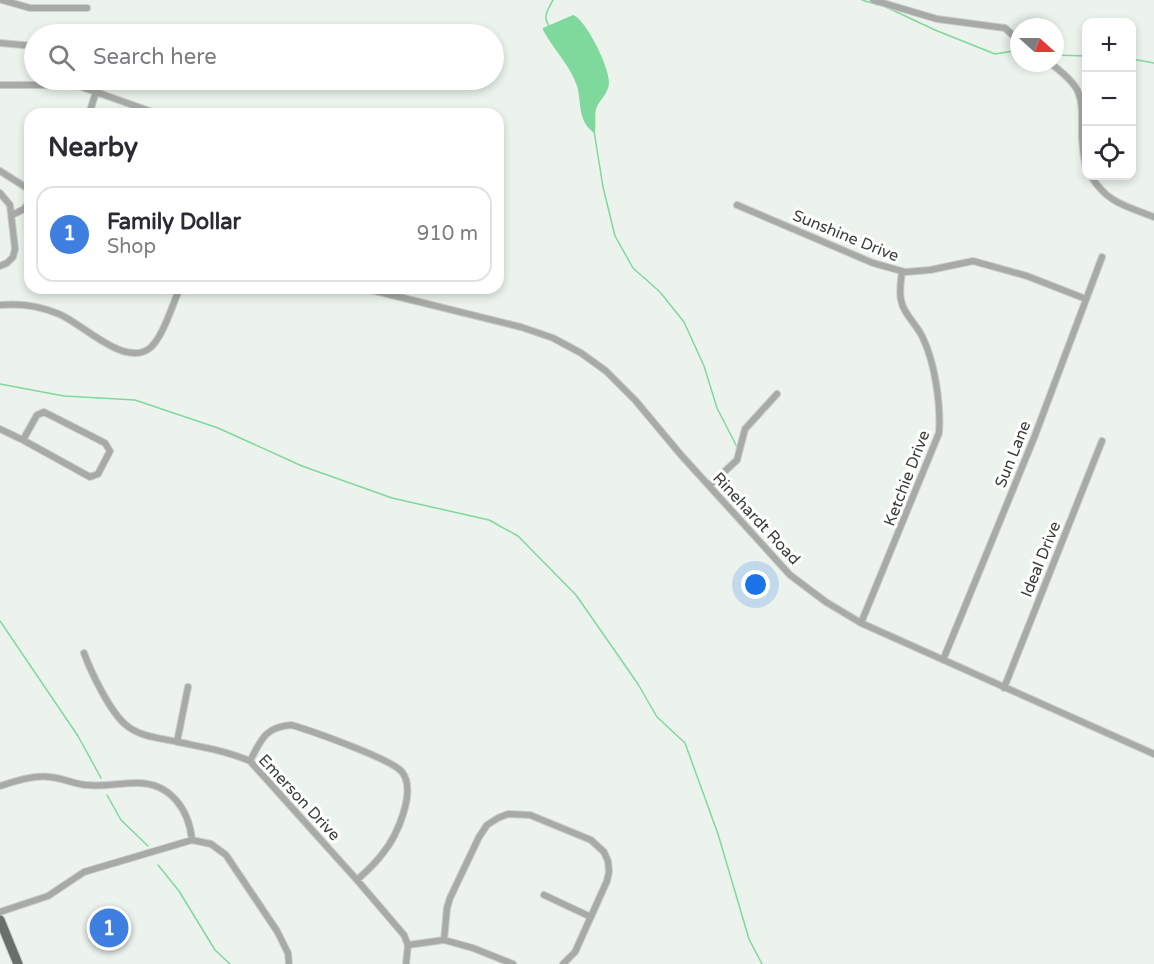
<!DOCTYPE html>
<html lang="en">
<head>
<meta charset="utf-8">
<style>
	:root { --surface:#fff; --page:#f7f7f7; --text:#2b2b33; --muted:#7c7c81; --line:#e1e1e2; --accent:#db2777 }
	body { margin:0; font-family:"Varela Round",sans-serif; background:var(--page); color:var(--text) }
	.controls { position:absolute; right:18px; top:18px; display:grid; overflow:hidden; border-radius:12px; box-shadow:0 3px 9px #0003 }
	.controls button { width:54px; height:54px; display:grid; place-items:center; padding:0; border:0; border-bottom:2px solid var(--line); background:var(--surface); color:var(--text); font:30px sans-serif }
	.compass { position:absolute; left:1010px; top:18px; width:54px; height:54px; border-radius:50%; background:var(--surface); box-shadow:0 3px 9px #0003; rotate:111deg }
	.you { position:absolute; left:756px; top:585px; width:21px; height:21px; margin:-15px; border:4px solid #fff; border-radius:50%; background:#1a73e8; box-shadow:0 0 0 9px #1a73e833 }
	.badge { display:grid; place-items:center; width:39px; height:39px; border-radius:50%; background:var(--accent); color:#fff; font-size:20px; font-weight:700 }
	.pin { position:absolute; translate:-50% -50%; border:3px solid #fff; box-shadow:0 2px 6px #0006 }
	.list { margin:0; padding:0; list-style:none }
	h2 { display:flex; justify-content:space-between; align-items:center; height:78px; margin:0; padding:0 24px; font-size:26px }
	h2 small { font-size:20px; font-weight:400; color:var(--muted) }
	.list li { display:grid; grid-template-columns:39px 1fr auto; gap:18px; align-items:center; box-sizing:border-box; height:96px; margin:0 12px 12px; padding:0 12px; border:2px solid var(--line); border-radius:18px }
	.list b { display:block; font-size:22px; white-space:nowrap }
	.list p { margin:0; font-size:20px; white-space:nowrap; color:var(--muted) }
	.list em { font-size:20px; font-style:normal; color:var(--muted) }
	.icon { flex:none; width:33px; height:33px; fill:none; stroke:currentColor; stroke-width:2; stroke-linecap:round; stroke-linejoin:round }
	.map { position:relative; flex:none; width:1154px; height:964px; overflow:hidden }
	.search { position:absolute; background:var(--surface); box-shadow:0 3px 9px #0003; left:24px; top:24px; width:480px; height:66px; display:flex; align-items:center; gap:15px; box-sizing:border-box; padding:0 21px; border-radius:33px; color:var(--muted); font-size:22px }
	.panel { position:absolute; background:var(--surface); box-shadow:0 3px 9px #0003; left:24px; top:108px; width:480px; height:186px; border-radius:18px }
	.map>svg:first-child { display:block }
	.water { fill:#7fd89c }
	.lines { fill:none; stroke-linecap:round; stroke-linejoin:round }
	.stream { stroke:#7fd89c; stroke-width:1.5 }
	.minor-casing { stroke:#c9cfc9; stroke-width:8 }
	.primary-casing { stroke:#c9cfc9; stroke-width:11 }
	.minor { stroke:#a7aaa7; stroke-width:6 }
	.primary { stroke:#6a6f6b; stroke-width:9 }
	.labels { text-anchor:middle; stroke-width:6; stroke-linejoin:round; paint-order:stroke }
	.street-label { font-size:16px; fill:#3b3d3b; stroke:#fff }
</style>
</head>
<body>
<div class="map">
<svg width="1154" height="964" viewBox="0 0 1154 964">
	<rect width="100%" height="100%" fill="#ecf3ed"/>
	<path class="water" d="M573 15C586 19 611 70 609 84 608 94 599 100 596 109 594 117 597 125 594 133 577 120 582 104 577 86 570 65 553 49 543 30V28Z"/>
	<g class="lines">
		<path class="stream" d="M862 0 878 5
			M886 7 935 30 995 54 1019 50
			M549 26C542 17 548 9 553 0
			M1055 55 1086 56
			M1132 59 1154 63
			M594 131 603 187 615 236 633 268 660 292 684 322 704 366 717 408 737 447
			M0 384 64 396 135 400 218 428 302 466 392 498 489 520 518 536 576 595 638 684 657 717 685 743 718 834 749 939 762 964
			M0 621 78 736 101 778
			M107 795 121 820 148 846
			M158 865 179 891 215 950 230 964"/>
		<defs>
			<path id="minor" d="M2 0 30 8H87
				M873 0 937 19 1005 28 1019 41
				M0 43 34 46
				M1050 63C1085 89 1082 96 1082 137 1083 147 1083 157 1086 166
				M0 85H76L96 92 89 114
				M96 92 158 114
				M0 171 30 190
				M1091 176C1107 203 1126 206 1154 217
				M0 193 10 205 15 249 13 257 7 263 0 266
				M737 205 873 263 905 272 930 270 973 261 1027 276 1086 299
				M12 215 24 209 30 201
				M363 288 521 327 553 338 581 353 606 371 635 400 681 455 790 575 826 602 861 623 1154 754
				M0 305C20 303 40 306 59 314 83 324 125 368 150 348 163 337 172 306 179 290
				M0 429 23 440 90 477 98 474 110 451 105 443 44 412 37 415 23 440
				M709 486 737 460 745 429 777 394
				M861 623 939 433C941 405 935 362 922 336 916 324 903 313 901 300 899 291 901 280 902 271
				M84 653C91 672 110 712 126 725 140 737 160 738 178 742 202 747 227 751 250 761L357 880 404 935 408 945 406 964
				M943 660 1034 438 1102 257
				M1004 688 1102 441
				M177 742 188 687
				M250 761C261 740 265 727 291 725 309 730 392 759 402 772 417 791 397 836 383 853 376 863 367 871 357 880
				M0 786C16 781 33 775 50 777 62 778 74 784 86 785 103 787 120 783 137 783 171 783 189 810 192 840
				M544 895 591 917
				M0 912 48 896 84 872 192 840 211 844 226 855 277 931 288 953 289 964
				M444 940 447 908 450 898 479 837 487 825 498 818 508 814 530 815 591 840 604 852 608 861 609 872 607 881 575 952 563 964
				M408 945 444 940 473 948 513 964"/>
			<path id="primary" d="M0 920 18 964"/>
		</defs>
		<use href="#minor" class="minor-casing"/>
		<use href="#primary" class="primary-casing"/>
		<use href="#minor" class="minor"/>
		<use href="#primary" class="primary"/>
	</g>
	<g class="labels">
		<g class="street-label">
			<text transform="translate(846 235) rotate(22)" y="6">Sunshine Drive</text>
			<text transform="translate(1012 454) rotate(-68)" y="6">Sun Lane</text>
			<text transform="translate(906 478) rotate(-69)" y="6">Ketchie Drive</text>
			<text transform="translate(757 518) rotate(47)" y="6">Rinehardt Road</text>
			<text transform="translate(1040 559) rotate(-68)" y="6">Ideal Drive</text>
			<text transform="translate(300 797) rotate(47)" y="6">Emerson Drive</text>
		</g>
	</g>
</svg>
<div class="controls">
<button>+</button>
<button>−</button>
<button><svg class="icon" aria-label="locate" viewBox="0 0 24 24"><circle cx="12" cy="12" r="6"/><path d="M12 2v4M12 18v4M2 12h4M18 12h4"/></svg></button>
</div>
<svg class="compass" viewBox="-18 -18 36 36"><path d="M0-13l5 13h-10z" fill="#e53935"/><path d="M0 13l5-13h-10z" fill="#7c7c81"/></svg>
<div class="you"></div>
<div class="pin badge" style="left:109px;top:928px;background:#3f7fe0">1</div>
<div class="search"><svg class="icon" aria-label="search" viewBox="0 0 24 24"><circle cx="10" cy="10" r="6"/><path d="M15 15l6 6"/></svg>Search here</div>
<section class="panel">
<h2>Nearby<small></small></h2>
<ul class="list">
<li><span class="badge" style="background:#3f7fe0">1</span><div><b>Family Dollar</b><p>Shop</p></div><em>910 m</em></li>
</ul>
</section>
</div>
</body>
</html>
